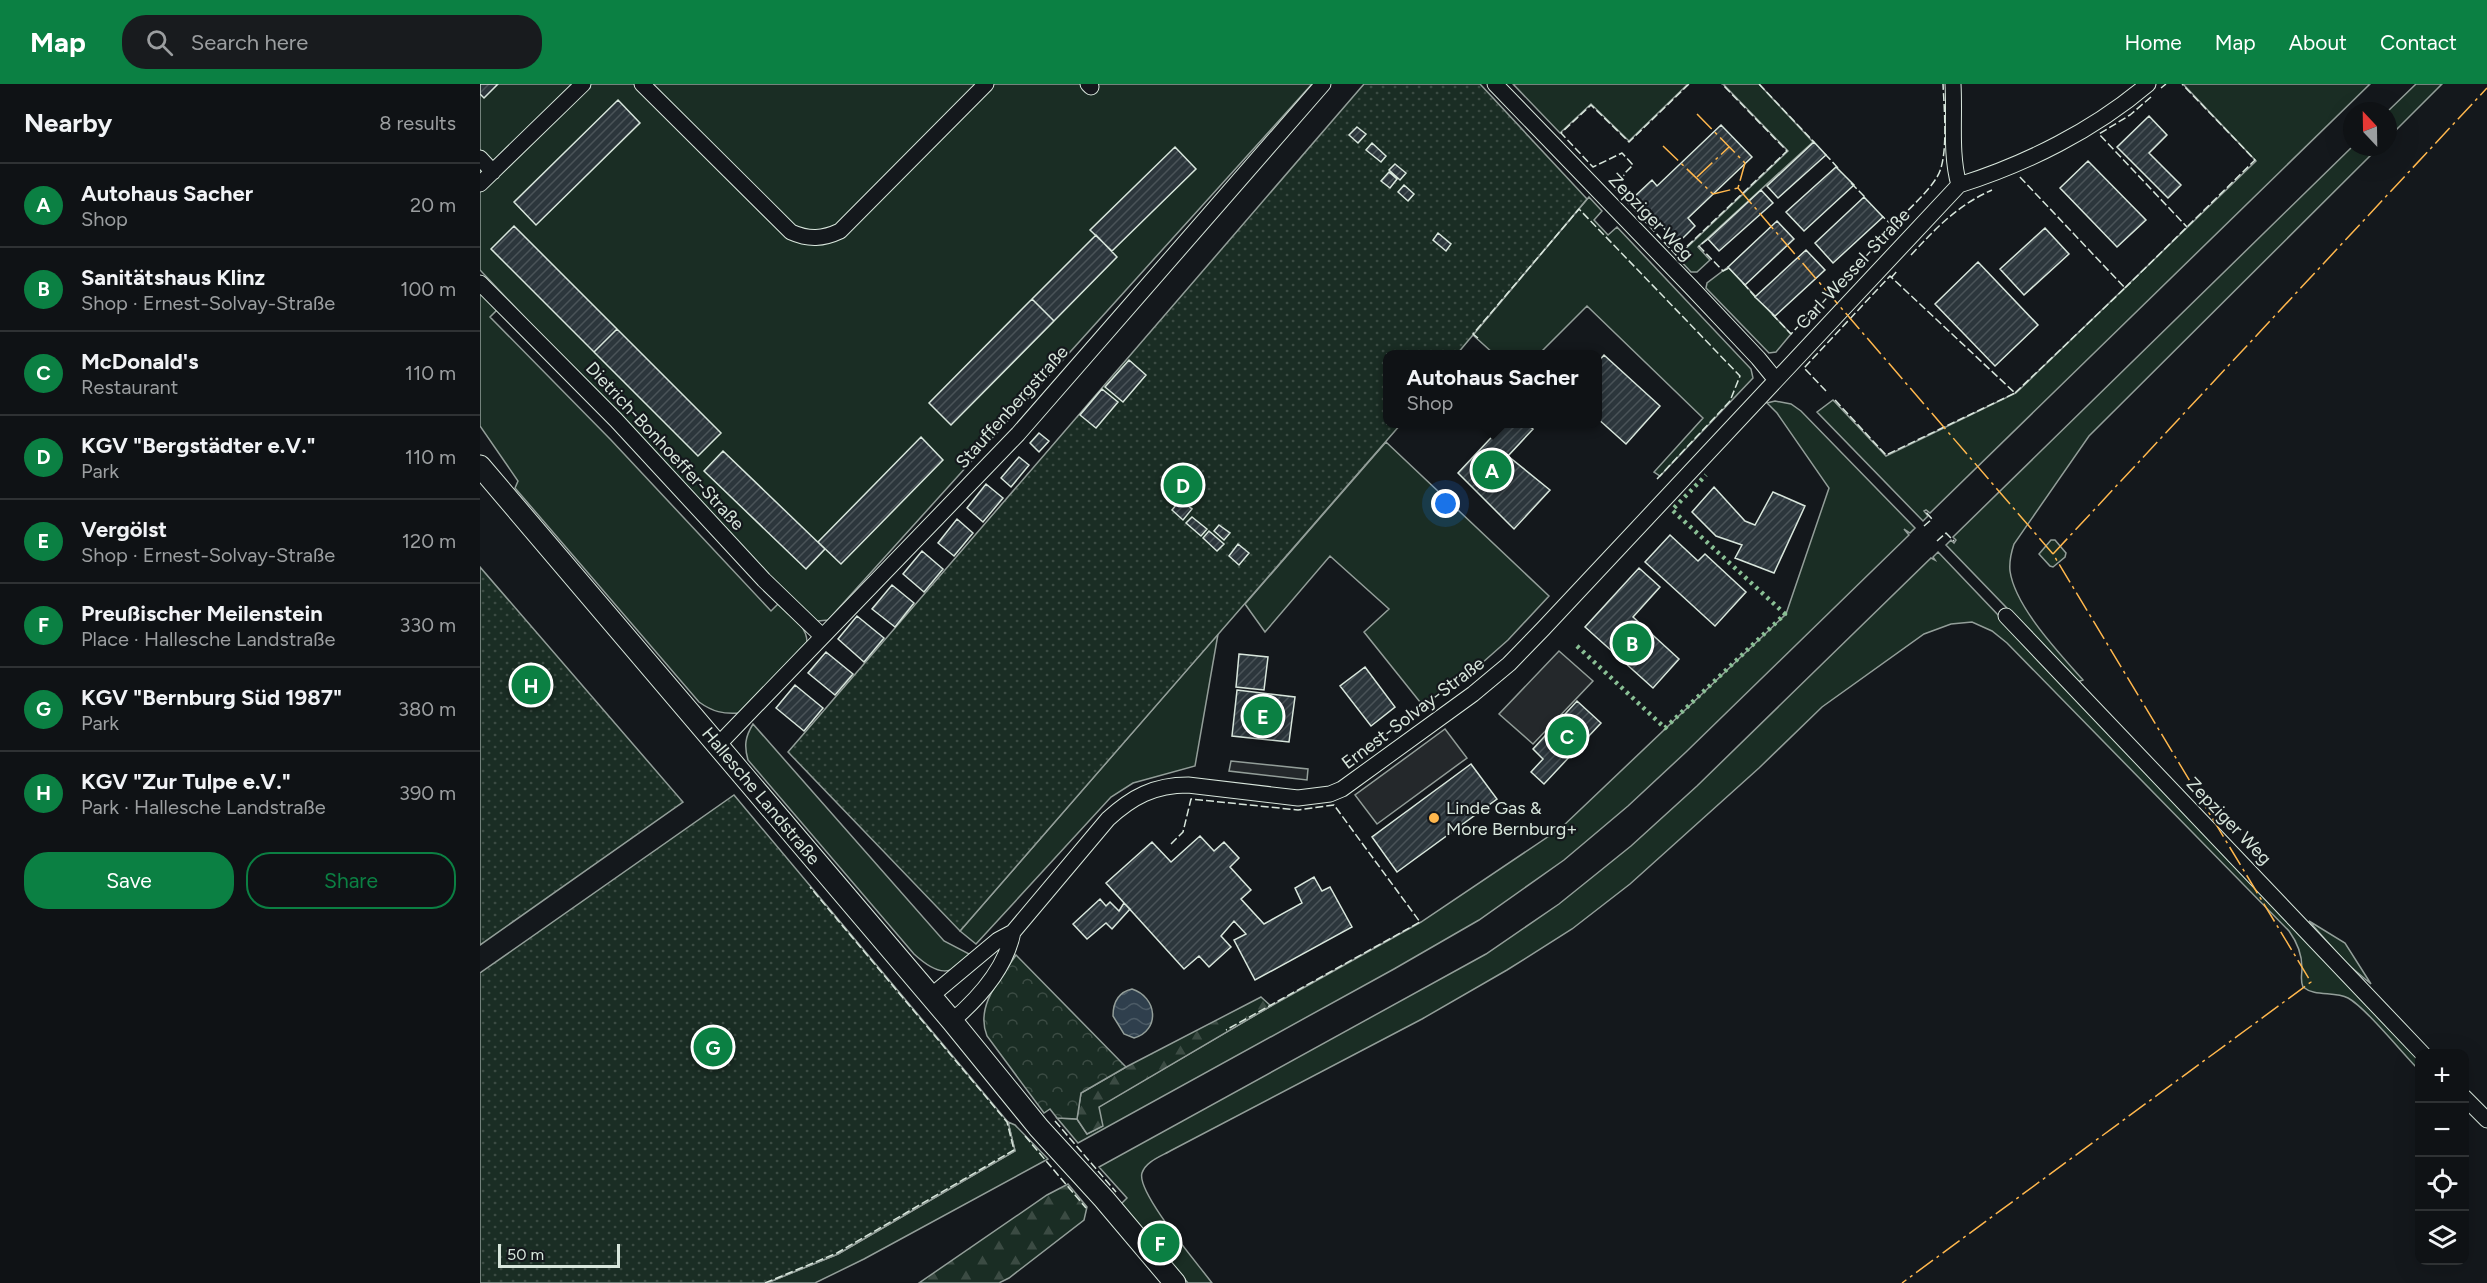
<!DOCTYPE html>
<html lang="en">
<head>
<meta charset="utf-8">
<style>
	:root { --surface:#0f1215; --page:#181b1e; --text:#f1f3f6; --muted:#9b9ea0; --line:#2f3234; --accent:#0b8043 }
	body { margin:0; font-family:Figtree,sans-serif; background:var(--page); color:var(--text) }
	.controls { position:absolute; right:18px; bottom:18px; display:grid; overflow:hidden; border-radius:12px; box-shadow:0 6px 24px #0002 }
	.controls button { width:54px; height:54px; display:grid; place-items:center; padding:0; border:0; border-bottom:2px solid var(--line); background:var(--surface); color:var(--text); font:30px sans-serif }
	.compass { position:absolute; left:1863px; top:18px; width:54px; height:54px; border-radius:50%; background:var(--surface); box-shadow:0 6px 24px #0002; rotate:338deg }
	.scale { position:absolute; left:18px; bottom:15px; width:122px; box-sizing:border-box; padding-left:6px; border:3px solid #d8e6dc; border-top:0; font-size:16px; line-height:21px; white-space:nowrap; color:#d8e6dc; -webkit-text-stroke:4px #14181c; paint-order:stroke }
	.you { position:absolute; left:966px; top:420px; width:21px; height:21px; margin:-15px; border:4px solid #fff; border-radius:50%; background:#1a73e8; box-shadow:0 0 0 9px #1a73e833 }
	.badge { display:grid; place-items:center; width:39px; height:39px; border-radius:50%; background:var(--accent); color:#fff; font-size:20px; font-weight:700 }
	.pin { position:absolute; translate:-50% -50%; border:3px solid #fff; box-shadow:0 2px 6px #0006 }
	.popup { position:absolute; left:903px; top:266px; width:219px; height:78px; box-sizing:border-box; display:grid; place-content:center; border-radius:12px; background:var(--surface); filter:drop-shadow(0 2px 4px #0005); font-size:20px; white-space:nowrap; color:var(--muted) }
	.popup b { font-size:22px; color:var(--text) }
	.popup::after { content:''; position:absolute; left:50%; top:100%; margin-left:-12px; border:12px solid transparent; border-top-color:var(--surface) }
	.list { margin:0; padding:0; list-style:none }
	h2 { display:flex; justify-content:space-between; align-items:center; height:78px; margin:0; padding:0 24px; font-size:26px }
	h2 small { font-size:20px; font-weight:400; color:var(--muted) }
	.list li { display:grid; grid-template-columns:39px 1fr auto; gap:18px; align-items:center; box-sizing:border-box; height:84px; padding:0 24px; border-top:2px solid var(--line) }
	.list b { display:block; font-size:22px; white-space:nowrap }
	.list p { margin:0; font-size:20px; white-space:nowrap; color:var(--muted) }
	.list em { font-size:20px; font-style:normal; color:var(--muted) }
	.actions { display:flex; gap:12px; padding:18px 24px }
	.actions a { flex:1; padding:14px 0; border:2px solid var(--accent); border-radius:24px; text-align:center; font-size:21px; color:var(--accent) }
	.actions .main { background:var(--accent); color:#fff }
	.icon { flex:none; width:33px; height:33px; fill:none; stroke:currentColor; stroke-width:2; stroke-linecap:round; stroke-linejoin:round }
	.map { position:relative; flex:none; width:2007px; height:1199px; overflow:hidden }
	header { display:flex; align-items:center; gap:36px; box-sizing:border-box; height:84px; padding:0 30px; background:var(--accent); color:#fff }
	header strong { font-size:28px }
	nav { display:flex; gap:33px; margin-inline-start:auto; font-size:21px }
	.search { width:420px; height:54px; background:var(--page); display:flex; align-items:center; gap:15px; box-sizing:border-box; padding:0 21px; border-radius:24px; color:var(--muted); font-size:22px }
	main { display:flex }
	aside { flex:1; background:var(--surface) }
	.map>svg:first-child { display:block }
	.grass { fill:#1a2d24; stroke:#939e99; stroke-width:1.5 }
	.forest { fill:url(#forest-firs); stroke:#939e99; stroke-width:1.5 }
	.park { fill:url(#park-crowns); stroke:#939e99; stroke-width:1.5 }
	.garden { fill:url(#garden-dots); stroke:#939e99; stroke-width:1.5 }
	.parking { fill:#24282b; stroke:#939e99; stroke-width:1.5 }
	.water { fill:url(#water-waves); stroke:#939e99; stroke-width:1.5 }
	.building { fill:url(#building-hatch); stroke:#d8e6dc; stroke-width:1.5 }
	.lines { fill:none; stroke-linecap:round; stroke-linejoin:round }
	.street-casing { stroke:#d8e6dc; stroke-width:17 }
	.secondary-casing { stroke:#d8e6dc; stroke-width:23 }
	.street { stroke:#14181c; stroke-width:15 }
	.secondary { stroke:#14181c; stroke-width:21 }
	.hedge { stroke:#8ac095; stroke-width:4.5; stroke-dasharray:3 4.5; stroke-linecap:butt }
	.fence { stroke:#d8e6dc; stroke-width:1.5; stroke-dasharray:8 3; stroke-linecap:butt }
	.power { stroke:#ffb74d; stroke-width:1.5; stroke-dasharray:21 4.5 3 4.5; stroke-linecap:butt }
	.poi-dot { fill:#ffb74d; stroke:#14181c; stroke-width:2 }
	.labels { text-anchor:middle; stroke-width:4.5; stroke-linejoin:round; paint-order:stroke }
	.street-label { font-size:18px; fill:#d8e6dc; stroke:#14181c }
	.poi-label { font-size:18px; fill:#d8e6dc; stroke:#14181c; text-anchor:start }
</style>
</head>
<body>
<header>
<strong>Map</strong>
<div class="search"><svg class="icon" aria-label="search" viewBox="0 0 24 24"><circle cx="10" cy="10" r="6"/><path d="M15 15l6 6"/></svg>Search here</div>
<nav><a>Home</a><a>Map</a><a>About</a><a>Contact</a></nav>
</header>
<main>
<aside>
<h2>Nearby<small>8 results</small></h2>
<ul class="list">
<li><span class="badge">A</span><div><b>Autohaus Sacher</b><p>Shop</p></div><em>20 m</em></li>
<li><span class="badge">B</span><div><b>Sanitätshaus Klinz</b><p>Shop · Ernest-Solvay-Straße</p></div><em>100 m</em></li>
<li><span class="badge">C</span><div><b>McDonald's</b><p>Restaurant</p></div><em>110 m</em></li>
<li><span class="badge">D</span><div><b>KGV &quot;Bergstädter e.V.&quot;</b><p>Park</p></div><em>110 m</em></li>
<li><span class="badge">E</span><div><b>Vergölst</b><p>Shop · Ernest-Solvay-Straße</p></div><em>120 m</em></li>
<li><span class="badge">F</span><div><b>Preußischer Meilenstein</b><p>Place · Hallesche Landstraße</p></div><em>330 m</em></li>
<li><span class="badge">G</span><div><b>KGV &quot;Bernburg Süd 1987&quot;</b><p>Park</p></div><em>380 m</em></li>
<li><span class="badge">H</span><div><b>KGV &quot;Zur Tulpe e.V.&quot;</b><p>Park · Hallesche Landstraße</p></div><em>390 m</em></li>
</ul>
<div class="actions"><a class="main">Save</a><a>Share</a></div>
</aside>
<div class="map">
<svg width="2007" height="1199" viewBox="0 0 2007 1199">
	<defs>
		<pattern id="forest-firs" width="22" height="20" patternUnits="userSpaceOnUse" patternTransform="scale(1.5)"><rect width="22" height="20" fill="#1a2d24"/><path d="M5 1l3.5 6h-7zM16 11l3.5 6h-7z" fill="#3b4b43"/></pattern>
		<pattern id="park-crowns" width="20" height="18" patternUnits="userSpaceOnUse" patternTransform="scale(1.5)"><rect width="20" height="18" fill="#1a2d24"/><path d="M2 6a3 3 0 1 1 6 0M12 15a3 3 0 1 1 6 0" fill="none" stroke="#3b4b43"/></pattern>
		<pattern id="garden-dots" width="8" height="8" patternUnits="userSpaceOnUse" patternTransform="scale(1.5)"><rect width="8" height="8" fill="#1a2d24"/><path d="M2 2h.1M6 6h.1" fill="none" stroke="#3b4b43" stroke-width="1.8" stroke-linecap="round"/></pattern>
		<pattern id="water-waves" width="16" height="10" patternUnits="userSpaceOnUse" patternTransform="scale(1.5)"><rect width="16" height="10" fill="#2f3f4d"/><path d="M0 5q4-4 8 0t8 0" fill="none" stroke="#4c5b66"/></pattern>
		<pattern id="building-hatch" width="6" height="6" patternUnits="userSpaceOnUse" patternTransform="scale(1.5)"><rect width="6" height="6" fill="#2c363c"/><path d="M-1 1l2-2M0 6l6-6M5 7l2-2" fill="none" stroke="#4a5358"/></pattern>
	</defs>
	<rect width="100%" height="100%" fill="#14181c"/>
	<path class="grass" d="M0 0H832L348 536 338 537 329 534 0 186Z
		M1033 0H1208L1149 57 1111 20 1080 49Z
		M1243 0H1279L1333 58 1218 163 1230 176 1217 188H1211L1197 173 1308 67Z
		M1703 0H1890L1450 429 1446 426 1444 427 1448 432 1443 437 1337 328 1353 316 1406 372 1536 309 1776 77Z
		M1936 0H1962L1908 54V27Z
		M1872 63H1899L1609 352 1534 460C1531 469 1529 477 1530 487 1535 523 1580 570 1603 596L1595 599 1578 577 1466 461 1471 456 1474 459 1476 456 1473 453Z
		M1109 113 1122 127 1114 136 1128 151 1137 143 1271 285 1273 294 1180 392 1174 388 1223 334 1107 222 1059 270H1014L993 251Z
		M1248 183 1311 250 1296 268 1289 269 1226 204 1227 199Z
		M0 208 18 225 10 233 131 356 291 527 299 519C310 530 327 542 327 558L259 629C243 630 233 628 219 618L35 404 38 397 0 342Z
		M1295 317 1311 320 1321 327 1435 444 1430 449 1424 445 1429 451 1206 668 1148 722 1084 776 999 836 914 885 598 1059 577 1034 597 1035 607 1050 622 1042 618 1023 791 922 941 838 1081 744 1306 530 1349 404 1297 329 1287 319Z
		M906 358 1069 512 1028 556 993 587 944 623 884 548 909 525 850 472 785 548 765 520Z
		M1571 456H1575L1586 469 1585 473 1573 483 1570 482 1559 470Z
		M1458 468 1939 972V986C1923 970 1885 923 1868 914 1854 907 1835 913 1823 903 1820 896 1822 891 1822 884 1822 869 1817 858 1809 847L1527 559 1512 547 1492 538 1471 540 1444 550 1342 623 1279 684 1150 800 1092 845 1027 886 942 935 692 1066C682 1072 666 1077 662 1089 656 1108 718 1180 732 1199H708L641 1120 647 1114 619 1083 1006 870 1079 820 1151 762 1217 702 1451 474 1455 476 1453 473Z
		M738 550 715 682 653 699 631 713 496 860 480 847Z
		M273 640 464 857 495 873C469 891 459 893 434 870L268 676C264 662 265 653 273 640Z
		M1829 837 1865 859 1891 900 1865 878Z
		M528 1038 535 1041 568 1075 384 1175 335 1199H287L358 1170 535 1067Z"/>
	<path class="forest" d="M781 913 791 922 619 1023 623 1042 607 1050 597 1035 601 1009 646 983Z
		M588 1100 607 1123 604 1136 529 1194 519 1199H439L567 1111Z"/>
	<path class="park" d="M536 871 646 983 601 1009 597 1035 577 1034 570 1025 564 1029 507 952C495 922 520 895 536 871Z"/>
	<path class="garden" d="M884 0H1000L1107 115 977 270H907V340H921L480 847 308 668Z
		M0 483 203 718 0 861Z
		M254 711 528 1038 535 1067 358 1170 287 1199H0V889Z"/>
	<path class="parking" d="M1079 567 1113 597 1053 660 1019 630Z
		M965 645 987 674 897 740 875 711Z
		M751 677 828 685 827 696 749 687Z"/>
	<path class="water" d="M652 905C677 913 681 946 654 954L644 950 633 932C633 918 639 908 652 905Z"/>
	<path class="building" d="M0 0H18L4 14 0 10Z
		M138 16 160 39 56 141 34 118Z
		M1669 32 1687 51 1669 69 1701 101 1688 114 1637 63Z
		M1241 41 1272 73 1208 134 1215 142 1198 159 1154 113 1172 96 1177 102Z
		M877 43 886 50 878 59 869 51Z
		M1334 58 1346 71 1298 114 1287 102Z
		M892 59 906 72 901 78 886 66Z
		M695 63 716 85 632 167 610 146Z
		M1608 77 1666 136 1637 163 1580 104Z
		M915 80 926 89 920 96 909 86Z
		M1356 83 1374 101 1324 147 1306 128Z
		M909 88 917 95 910 104 901 97Z
		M924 101 934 110 928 117 918 108Z
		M1281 106 1293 119 1239 167 1228 155Z
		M1384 113 1403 133 1353 179 1335 159Z
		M1297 137 1314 155 1265 201 1248 183Z
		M34 142 137 245 114 268 11 165Z
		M1565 144 1589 170 1544 211 1520 185Z
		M958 149 971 160 966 167 953 156Z
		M616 151 637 173 574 237 552 215Z
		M1326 166 1345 186 1295 232 1275 213Z
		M1498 178 1558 241 1515 282 1455 220Z
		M552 215 574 237 471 341 449 319Z
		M137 245 241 349 218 372 114 268Z
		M1124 271 1180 322 1146 360 1117 334V279Z
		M649 276 666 291 643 318 625 303Z
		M622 305 638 318 616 344 600 331Z
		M1024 340H1046L1053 345 1028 372 1070 406 1034 445 978 389Z
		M559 349 569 357 559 368 550 359Z
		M441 353 463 376 361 480 338 458Z
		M243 367 345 465 326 485 224 387Z
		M539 373 549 381 531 403 521 394Z
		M506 400 523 414 503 438 487 424Z
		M1234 403 1265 437 1275 441 1293 408 1325 422 1294 489 1255 474 1262 461 1236 452 1212 428Z
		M700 416 712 425 703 436 692 426Z
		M712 433 727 445 721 452 706 439Z
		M477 435 493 449 474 472 458 459Z
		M739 441 750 449 744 456 734 447Z
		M729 447 744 460 737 467 723 454Z
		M1190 451 1218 477 1225 470 1266 508 1235 542 1165 478Z
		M758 460 769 469 759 481 749 472Z
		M442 467 463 485 444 508 423 490Z
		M1159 484 1180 503 1153 533 1199 575 1173 604 1105 543Z
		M412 501 434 519 415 543 392 525Z
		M377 532 404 554 384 578 358 555Z
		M346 568 373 590 355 611 328 589Z
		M759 570 788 573 784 606 756 603Z
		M885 583 915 623 891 642 860 602Z
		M315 601 343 624 324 647 296 624Z
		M757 606 815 613 809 658 752 652Z
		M1097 617 1121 639 1064 700 1051 688 1063 675 1053 665Z
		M991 680 1017 715 917 788 892 753Z
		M720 752 734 767 744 758 759 774 750 783 771 806 761 815 784 840 822 819 815 804 834 793 842 807 850 803 872 843 775 896 754 856 766 850 754 837 741 852 751 863 729 883 719 872 704 885 626 799 672 758 691 778Z
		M620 815 626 822 630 818 639 827 644 819 650 825 632 845 626 839 607 855 593 840Z"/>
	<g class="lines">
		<defs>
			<path id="street" d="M162 0 311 148C329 156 343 155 360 147L506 0
				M608 0 611 3
				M1015 0 1211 203 1278 274 1296 296
				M1473 0C1475 34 1470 69 1479 101
				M0 74 13 88
				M0 100 103 0
				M0 199 136 336 284 496 342 552
				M1526 532 1943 970
				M238 661 538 350 843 0
				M451 912 518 856 533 848 628 735C652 713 674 701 708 701L818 714 850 710 862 705 993 610 1029 580 1063 545 1479 101C1546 80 1614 46 1668 0
				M472 937C499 914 526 884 533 848
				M1984 1013 2007 1036"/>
			<path id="secondary" d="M0 382 472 937 559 1044 624 1115 695 1199"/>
		</defs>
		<use href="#street" class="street-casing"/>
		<use href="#secondary" class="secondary-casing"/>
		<use href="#street" class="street"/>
		<use href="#secondary" class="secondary"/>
		<path class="hedge" d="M1097 562 1185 644 1305 530 1192 426 1226 391"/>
		<path class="fence" d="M1209 0 1149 58 1111 21 1081 49 1113 83 1142 69 1153 81 1145 89 1136 106 1197 172 1307 67 1242 0
			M1279 0 1334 58
			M1681 4 1686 0
			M1671 13 1650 31 1619 50 1707 143
			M1345 70 1359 85
			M1371 99 1386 114
			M1413 142C1427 126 1446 111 1457 93 1469 75 1464 22 1463 0
			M1228 155 1219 162 1243 187 1249 184
			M1431 171C1456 144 1478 121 1512 106
			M1411 194 1417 187
			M1263 199 1277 215
			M1645 204 1775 76 1702 0
			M1292 230 1311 250 1413 142 1402 132
			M998 254 993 250 1099 125 1260 292 1250 317 1177 395
			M1346 307 1324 284 1410 192 1535 309 1406 371 1355 316
			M1535 309 1645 204 1539 92
			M1444 442 1452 435 1445 427
			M1457 457 1466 449 1474 457
			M691 760 703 748 711 715 818 726 854 721 940 838 746 946
			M575 1037 636 1108
			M545 1052 606 1124
			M285 1199 357 1169 534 1066 527 1038 330 803"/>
		<path class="power" d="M1217 30 1265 79 1258 104
			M1183 62 1233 110 1258 104
			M1217 93 1249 63
			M1258 104 1573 470 1831 898 1422 1199
			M1573 470 2007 4"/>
	</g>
	<circle class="poi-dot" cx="954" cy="734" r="6"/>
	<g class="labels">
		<g class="street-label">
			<text transform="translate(1171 133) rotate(46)" y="6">Zepziger Weg</text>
			<text transform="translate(1373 185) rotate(-47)" y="6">Carl-Wessel-Straße</text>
			<text transform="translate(532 323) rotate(-48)" y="6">Stauffenbergstraße</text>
			<text transform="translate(185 362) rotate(47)" y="6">Dietrich-Bonhoeffer-Straße</text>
			<text transform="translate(933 629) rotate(-37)" y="6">Ernest-Solvay-Straße</text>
			<text transform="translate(281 712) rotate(50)" y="6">Hallesche Landstraße</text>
			<text transform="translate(1749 737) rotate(46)" y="6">Zepziger Weg</text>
		</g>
		<g class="poi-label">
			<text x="966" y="730">Linde Gas &amp;<tspan x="966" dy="21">More Bernburg+</tspan></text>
		</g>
	</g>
</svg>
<div class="controls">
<button>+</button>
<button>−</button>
<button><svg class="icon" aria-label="locate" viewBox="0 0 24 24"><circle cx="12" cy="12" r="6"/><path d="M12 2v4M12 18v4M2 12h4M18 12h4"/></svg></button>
<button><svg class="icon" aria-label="layers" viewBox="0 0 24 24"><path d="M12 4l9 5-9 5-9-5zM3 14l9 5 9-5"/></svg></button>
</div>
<svg class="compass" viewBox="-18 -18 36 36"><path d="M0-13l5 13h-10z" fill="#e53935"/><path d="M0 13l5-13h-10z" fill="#9b9ea0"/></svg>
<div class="scale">50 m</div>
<div class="you"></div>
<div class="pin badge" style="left:1012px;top:386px">A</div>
<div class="popup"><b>Autohaus Sacher</b>Shop</div>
<div class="pin badge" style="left:1152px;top:559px">B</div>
<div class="pin badge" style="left:1087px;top:652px">C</div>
<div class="pin badge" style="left:703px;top:401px">D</div>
<div class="pin badge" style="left:783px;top:632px">E</div>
<div class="pin badge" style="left:680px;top:1159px">F</div>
<div class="pin badge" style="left:233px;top:963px">G</div>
<div class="pin badge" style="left:51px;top:601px">H</div>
</div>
</main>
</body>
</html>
